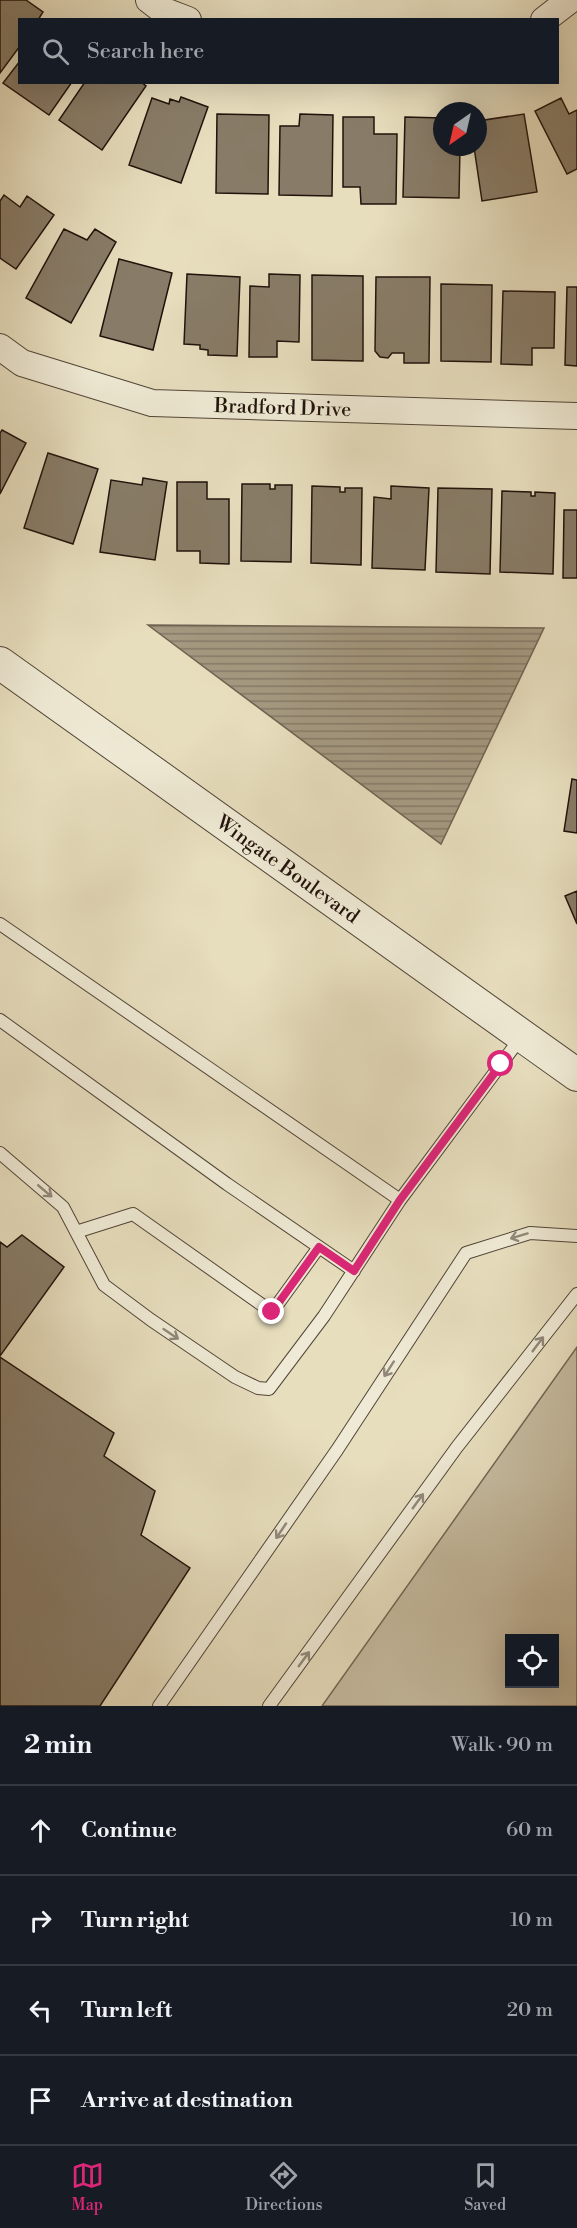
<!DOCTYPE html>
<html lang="en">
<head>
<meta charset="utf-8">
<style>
	:root { --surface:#171b24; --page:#242831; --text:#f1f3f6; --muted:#9ea1a6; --line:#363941; --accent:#db2777 }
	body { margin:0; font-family:"Libre Bodoni",serif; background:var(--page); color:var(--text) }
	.controls { position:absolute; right:18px; bottom:18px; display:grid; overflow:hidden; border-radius:0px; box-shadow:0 6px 24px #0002 }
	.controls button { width:54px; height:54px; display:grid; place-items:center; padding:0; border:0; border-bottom:2px solid var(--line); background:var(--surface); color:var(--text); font:30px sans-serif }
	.compass { position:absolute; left:433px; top:102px; width:54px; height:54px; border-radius:50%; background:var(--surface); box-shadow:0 6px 24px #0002; rotate:214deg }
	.stop { position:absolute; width:18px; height:18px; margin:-14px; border:4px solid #db2777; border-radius:50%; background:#fff }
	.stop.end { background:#db2777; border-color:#fff; box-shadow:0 2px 6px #0008 }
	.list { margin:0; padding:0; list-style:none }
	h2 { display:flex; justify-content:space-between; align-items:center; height:78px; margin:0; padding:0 24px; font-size:26px }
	h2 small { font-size:20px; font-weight:400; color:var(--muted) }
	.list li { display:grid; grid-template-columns:39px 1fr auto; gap:18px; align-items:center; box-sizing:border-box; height:90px; padding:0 24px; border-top:2px solid var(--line) }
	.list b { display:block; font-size:22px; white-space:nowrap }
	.list em { font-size:20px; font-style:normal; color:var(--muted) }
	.icon { flex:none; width:33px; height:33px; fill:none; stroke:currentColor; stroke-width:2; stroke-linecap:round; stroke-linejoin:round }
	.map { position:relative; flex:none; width:577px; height:1706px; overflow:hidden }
	.search { position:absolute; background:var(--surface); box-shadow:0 6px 24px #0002; left:18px; right:18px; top:18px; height:66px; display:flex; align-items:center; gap:15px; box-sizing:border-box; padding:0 21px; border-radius:0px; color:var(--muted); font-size:22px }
	.sheet { height:438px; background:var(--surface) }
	nav { display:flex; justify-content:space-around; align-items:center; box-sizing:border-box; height:84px; border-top:2px solid var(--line); background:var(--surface); font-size:16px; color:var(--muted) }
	nav a { display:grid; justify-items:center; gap:3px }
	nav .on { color:var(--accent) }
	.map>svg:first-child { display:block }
	.grass { fill:#c5bba0; stroke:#736656; stroke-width:1.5; fill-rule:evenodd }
	.water { fill:url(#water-rules); stroke:#706352; stroke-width:1.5 }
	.building { fill:#887c68; stroke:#21120b; stroke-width:1.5 }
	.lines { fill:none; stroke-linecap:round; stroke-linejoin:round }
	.service-casing { stroke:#524538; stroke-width:14 }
	.minor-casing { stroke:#524538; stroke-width:28 }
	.tertiary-casing { stroke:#524538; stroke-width:34 }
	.service { stroke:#efead5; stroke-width:12 }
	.minor { stroke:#efead5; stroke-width:26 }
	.tertiary { stroke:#efead5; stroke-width:32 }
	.oneway { stroke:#92897a }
	.route { stroke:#db2777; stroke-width:8 }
	.labels { text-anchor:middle; stroke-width:4.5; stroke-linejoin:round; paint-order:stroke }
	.street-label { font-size:20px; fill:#21120b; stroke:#efead5 }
</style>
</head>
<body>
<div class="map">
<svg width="577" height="1706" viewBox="0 0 577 1706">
	<defs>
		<pattern id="water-rules" width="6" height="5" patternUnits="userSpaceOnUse" patternTransform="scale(1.5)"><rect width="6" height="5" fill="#a49981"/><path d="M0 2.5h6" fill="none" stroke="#857b68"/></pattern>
	</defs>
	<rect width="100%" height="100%" fill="#e7debe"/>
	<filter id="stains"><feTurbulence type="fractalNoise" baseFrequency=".00333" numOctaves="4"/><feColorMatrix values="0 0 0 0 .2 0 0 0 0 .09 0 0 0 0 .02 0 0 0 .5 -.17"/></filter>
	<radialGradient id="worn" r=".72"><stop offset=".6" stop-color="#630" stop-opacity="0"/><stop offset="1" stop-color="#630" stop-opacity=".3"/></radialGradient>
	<path class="grass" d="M577 1347V1706H322ZM510 1638H554V1684H510Z"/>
	<path class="water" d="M148 625 544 628 441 844Z"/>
	<path class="building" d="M0 0H26L43 12 38 20H20V46L0 73Z
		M20 61V82H72L49 115 3 83Z
		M85 82H141L146 86 102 150 59 120Z
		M181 97 208 107 181 183 129 165 152 98 169 104 170 99 179 102Z
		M561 98 569 114 577 110V169L567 174 535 111Z
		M217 114 269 115 268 194 216 193Z
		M300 114 333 115 332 196 279 195 280 126H299Z
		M524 114 537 192 482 201 474 147H478V121Z
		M343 117H374V134H397L396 204H361L360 187H343Z
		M405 117 442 118V147H460L459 198 403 197Z
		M4 195 20 207 27 196 54 215 16 269 0 258V201Z
		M64 229 87 240 95 229 116 242 71 323 26 298Z
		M119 259 172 273 153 350 100 336Z
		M187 274 240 277 237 356 208 355V350L200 349V345L184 344Z
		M269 274 300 275 299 342 277 341V357H249L250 286 269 287Z
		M312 275 363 276V361L312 360Z
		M376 277H430L429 363H404V353H392L388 358 380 357 375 351Z
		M441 284 492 285 491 362 441 361Z
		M567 287H577V366L565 365Z
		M503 291 555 292 554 348H532V365L501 364Z
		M2 430 26 443 0 494V433Z
		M48 453 98 469 73 544 24 528Z
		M143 478 167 482 155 560 100 552 111 480 142 485Z
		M177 482H207V499H229V564L200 563V551H177Z
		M242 484H270V489H275V485H292L291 562 241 561Z
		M312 486 340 487V492H345V488H362L361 565 311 563Z
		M391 486 429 488 425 570 372 568 374 497 391 499Z
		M438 488 492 489 490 574 436 572Z
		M502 491 531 492V496H535V492L555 493 553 574 500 572Z
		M564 510H577V578H563Z
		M572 779 577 780V833L564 831Z
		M577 891V924L565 896Z
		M22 1235 64 1267 0 1356V1242L7 1247Z
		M0 1357 114 1433 104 1456 155 1491 141 1535 190 1568 100 1706H0Z"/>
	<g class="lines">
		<defs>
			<path id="service" d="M0 924 400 1200
				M0 1020 227 1184 354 1271
				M0 1153 63 1207 104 1285 151 1320 235 1377 258 1388 269 1389 324 1316 400 1200 522 1036
				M76 1232 133 1214 272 1312 319 1247
				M159 1706 337 1450 466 1253 530 1233 577 1236
				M269 1706 457 1447 577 1294"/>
			<g id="minor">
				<path d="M149 0 162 10 188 20"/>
				<path d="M544 20 570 0"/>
				<path id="s1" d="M0 347 22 363 152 403 577 416"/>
			</g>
			<g id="tertiary">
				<path id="s2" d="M0 663 577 1075"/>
			</g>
		</defs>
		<use href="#service" class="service-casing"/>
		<use href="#minor" class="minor-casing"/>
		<use href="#tertiary" class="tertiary-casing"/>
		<use href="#service" class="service"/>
		<use href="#minor" class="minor"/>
		<use href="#tertiary" class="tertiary"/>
	</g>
	<defs><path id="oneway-shaft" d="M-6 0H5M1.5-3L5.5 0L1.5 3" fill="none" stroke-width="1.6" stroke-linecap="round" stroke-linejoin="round" transform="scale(1.5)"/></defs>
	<g class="oneway">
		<use href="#oneway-shaft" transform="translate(45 1191) rotate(40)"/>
		<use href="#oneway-shaft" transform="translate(519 1236) rotate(163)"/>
		<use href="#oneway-shaft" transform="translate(171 1334) rotate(34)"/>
		<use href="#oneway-shaft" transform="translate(538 1344) rotate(-53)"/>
		<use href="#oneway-shaft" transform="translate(389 1369) rotate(123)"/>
		<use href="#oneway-shaft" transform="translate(418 1501) rotate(-54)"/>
		<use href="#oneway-shaft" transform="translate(281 1531) rotate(124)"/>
		<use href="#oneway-shaft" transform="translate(304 1659) rotate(-54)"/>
	</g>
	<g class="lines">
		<path class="route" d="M272 1312 319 1247 354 1271 400 1200 501 1064"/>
	</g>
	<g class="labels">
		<g class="street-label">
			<text dy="7" stroke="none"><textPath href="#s1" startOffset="294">Bradford Drive</textPath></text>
			<text dy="7" stroke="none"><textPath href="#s2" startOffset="354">Wingate Boulevard</textPath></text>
		</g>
	</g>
	<rect width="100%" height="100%" filter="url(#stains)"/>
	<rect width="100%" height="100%" fill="url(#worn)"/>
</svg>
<div class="controls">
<button><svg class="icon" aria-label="locate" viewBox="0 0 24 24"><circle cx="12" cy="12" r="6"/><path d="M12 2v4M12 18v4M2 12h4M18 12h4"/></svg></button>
</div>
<svg class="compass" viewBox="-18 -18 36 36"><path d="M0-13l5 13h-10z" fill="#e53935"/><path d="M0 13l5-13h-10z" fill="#9ea1a6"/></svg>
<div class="stop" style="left:501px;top:1064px"></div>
<div class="stop end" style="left:272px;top:1312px"></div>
<div class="search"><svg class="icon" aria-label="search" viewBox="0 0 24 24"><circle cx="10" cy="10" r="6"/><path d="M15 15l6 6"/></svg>Search here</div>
</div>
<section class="sheet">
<h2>2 min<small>Walk · 90 m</small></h2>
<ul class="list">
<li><svg class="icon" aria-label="ahead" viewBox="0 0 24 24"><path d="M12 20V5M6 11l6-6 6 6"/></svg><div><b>Continue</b></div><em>60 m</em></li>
<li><svg class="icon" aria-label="right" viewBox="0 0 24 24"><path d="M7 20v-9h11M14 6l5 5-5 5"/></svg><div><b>Turn right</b></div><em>10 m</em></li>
<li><svg class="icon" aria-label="left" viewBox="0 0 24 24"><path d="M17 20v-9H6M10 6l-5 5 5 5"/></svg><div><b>Turn left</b></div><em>20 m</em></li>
<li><svg class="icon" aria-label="arrive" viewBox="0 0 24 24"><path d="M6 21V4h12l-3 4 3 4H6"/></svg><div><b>Arrive at destination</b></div></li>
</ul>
</section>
<nav>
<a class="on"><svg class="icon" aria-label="map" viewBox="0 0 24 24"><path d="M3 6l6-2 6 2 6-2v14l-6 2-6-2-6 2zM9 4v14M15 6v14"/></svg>Map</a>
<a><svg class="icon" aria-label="directions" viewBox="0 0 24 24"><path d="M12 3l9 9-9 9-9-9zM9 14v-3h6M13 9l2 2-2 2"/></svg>Directions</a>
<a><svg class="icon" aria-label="saved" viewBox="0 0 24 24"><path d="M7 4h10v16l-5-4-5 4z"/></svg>Saved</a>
</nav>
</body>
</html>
